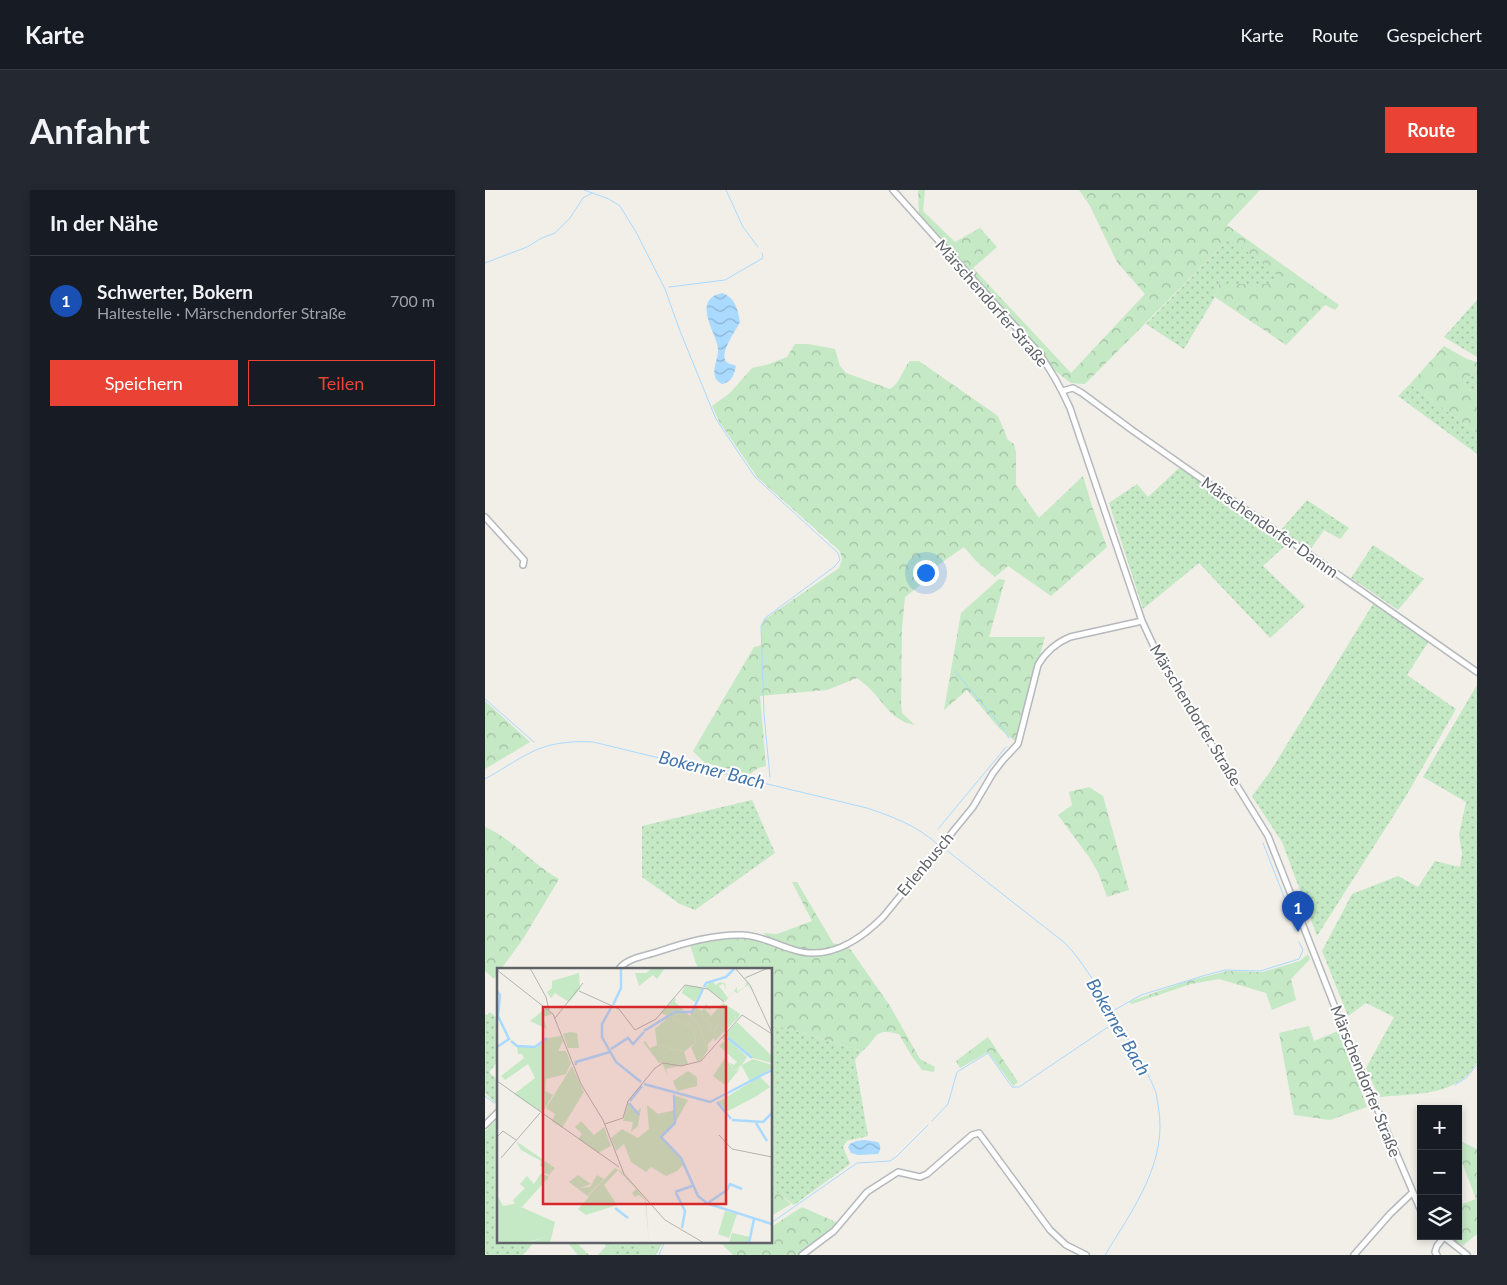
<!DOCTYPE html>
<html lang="de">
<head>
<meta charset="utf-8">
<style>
	:root { --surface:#171b24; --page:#242831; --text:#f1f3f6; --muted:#9ea1a6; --line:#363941; --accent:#ea4335 }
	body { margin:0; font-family:Lato,sans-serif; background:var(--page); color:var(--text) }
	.controls { position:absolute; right:15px; bottom:15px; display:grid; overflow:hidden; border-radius:0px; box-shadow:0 2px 8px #0003 }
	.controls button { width:45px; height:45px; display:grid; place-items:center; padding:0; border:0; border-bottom:1px solid var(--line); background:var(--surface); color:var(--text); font:25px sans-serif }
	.you { position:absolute; left:440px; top:382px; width:18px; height:18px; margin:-12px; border:4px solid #fff; border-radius:50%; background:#1a73e8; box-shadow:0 0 0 8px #1a73e833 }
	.badge { display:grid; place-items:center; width:32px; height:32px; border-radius:50%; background:var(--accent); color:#fff; font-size:16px; font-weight:700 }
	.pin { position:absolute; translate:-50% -41px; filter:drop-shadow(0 1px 2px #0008) }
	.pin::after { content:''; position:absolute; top:26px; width:18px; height:15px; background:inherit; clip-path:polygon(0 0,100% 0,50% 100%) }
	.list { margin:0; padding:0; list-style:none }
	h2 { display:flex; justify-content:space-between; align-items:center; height:65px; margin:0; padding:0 20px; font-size:21px }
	h2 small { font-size:16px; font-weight:400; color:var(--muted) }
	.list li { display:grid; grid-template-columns:32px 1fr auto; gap:15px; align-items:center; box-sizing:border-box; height:90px; padding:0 20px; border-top:1px solid var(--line) }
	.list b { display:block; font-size:19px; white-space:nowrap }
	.list p { margin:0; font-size:16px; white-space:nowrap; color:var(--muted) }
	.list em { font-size:16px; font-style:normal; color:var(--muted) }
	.actions { display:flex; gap:10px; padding:15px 20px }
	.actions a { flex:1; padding:11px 0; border:1px solid var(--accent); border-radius:0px; text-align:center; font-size:18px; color:var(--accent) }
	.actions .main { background:var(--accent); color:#fff }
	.icon { flex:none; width:28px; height:28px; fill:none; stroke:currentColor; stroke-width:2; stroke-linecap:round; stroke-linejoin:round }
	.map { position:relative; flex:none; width:992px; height:1065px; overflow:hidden; border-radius:0px }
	header { display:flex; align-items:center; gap:30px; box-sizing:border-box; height:70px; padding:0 25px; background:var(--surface); border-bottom:1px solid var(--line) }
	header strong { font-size:24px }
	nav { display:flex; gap:28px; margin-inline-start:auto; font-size:18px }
	.intro { display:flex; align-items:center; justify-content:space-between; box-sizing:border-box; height:120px; padding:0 30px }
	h1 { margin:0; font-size:35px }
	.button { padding:12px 22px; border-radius:0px; background:var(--accent); color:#fff; font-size:18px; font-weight:700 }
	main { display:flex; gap:30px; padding:0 30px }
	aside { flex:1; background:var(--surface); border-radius:0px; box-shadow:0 2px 8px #0003 }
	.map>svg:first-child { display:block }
	.grass { fill:url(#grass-dots) }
	.forest { fill:url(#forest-crowns) }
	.water { fill:url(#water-waves) }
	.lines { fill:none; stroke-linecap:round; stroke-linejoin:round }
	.stream { stroke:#aadaff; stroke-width:1 }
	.minor-casing { stroke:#b5b8bc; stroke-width:8 }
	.minor { stroke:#fff; stroke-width:5 }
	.labels { text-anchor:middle; stroke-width:4; stroke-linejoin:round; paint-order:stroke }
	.street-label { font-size:16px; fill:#5f6368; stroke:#fff }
	.water-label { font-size:18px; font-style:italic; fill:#4174aa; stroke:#fff }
	.inset-river { fill:none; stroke:#aadaff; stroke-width:2.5 }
	.inset-road { fill:none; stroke:#b3b3b1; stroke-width:1 }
	.view { fill:#d62828; fill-opacity:0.15; stroke:#d62828; stroke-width:2.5 }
	.inset-edge { fill:none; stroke:#5f6368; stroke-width:2.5 }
</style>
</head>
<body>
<header>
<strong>Karte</strong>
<nav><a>Karte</a><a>Route</a><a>Gespeichert</a></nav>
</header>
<div class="intro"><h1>Anfahrt</h1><a class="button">Route</a></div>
<main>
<aside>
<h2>In der Nähe<small></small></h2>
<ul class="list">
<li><span class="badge" style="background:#1a4fb4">1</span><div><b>Schwerter, Bokern</b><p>Haltestelle · Märschendorfer Straße</p></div><em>700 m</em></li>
</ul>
<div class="actions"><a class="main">Speichern</a><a>Teilen</a></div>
</aside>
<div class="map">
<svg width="992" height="1065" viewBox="0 0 992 1065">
	<defs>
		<pattern id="grass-dots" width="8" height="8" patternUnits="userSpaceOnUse" patternTransform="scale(1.25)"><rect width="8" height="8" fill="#c5e8c5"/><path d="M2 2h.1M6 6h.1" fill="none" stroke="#a3c0a4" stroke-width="1.8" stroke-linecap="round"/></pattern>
		<pattern id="forest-crowns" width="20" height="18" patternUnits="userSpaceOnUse" patternTransform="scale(1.25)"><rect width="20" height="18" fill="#c5e8c5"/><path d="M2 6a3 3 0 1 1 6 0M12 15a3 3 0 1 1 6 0" fill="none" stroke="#a3c0a4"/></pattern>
		<pattern id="water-waves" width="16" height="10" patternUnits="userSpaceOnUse" patternTransform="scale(1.25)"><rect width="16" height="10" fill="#aadaff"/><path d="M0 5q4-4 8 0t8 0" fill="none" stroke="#8eb4d2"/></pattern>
	</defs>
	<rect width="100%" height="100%" fill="#f1efe8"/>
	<path class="grass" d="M745 48 793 85 785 94H734L730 107 699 159 661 134Z
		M992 110V167L959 147Z
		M992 178V202L983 200 978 193Z
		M925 194 992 243V264L913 206Z
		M695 277 802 354 778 376 820 416 785 448 714 373 658 419 624 313 652 294 663 307Z
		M822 310 864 338 855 349 839 340 825 360 796 340Z
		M888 355 939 389 913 420 866 388Z
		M888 414 944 451 922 485 971 519 921 606 832 746 797 652 767 606 785 582Z
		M992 495V873C988 878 984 885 979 888 956 906 922 904 894 907L881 878 909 827 881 813 863 826 837 761 867 704 913 686 933 697 950 671 975 677 977 663 974 645 981 612 938 587Z
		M267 610 290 663 210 720 195 714 157 687V636Z
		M5 822 14 830V870L4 882 14 892V911L11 914 0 903V824L2 825Z
		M286 834 377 861 370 870 383 946 362 951 358 957 365 974 309 1015 293 1003 286 1001Z
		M14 935V1051H50L38 1065H0V949Z
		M130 1051H147L164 1065H126Z
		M159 1051H179L172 1063Z"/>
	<path class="forest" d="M433 0H440L438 21 470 52 495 38 512 57 488 78 586 183 660 104 632 72 605 16 594 0H775L742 35 854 115 850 120 840 115 801 155 730 107 734 94H785L792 85 745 48 600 194 586 193 569 180 552 158 434 24Z
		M310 154H323L350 159 355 176 361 183 405 199C416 192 417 180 425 171H434L513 226 523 250 529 254 531 262V295L554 328 598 286 607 316 622 357 566 406 523 376 510 387 491 371 479 357 453 375 447 386 420 407 417 438 416 514 417 523 430 535C408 531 401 516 387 501 383 496 377 492 372 488L342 500 275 506 281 576 273 578 265 584 220 573 208 561 269 457 277 455 276 437 280 429 354 378 357 370 355 361 273 288 235 233 227 216 245 203 267 178 284 174 302 167Z
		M959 156 982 169 992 172V178L978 193 983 200 992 202V243L925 194Z
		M514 389 520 390 504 447H560L531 552 514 538 482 500 459 520 476 423Z
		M0 511 45 552 0 579Z
		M604 597 618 606 644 700 622 707 613 682 604 667 573 625 587 615 584 602Z
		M0 637C28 649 48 675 74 689L38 749 16 779H14V782L9 789 0 781Z
		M307 692H312L348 753 356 756C330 764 299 760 278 743L292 744 327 731Z
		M247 748 272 750 326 765 349 764 363 758 366 760 405 816 435 869 450 877 449 882 437 880 426 865 414 844C386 837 394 849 377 861L286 834V779H213L205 755Z
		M823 764 825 769 806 789 811 810 787 820 781 803 734 789 706 794 647 814 644 812 699 792 742 781 777 782 815 771Z
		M824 836 829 851 853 841 882 917 845 930 809 925 794 843Z
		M503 847 533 892 528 896 503 862 475 878 471 871Z
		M14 927V935L0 949V941Z
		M973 950 992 959V1044L976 1057 963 1046H973V1015L991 1009 973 962Z
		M286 1001 293 1003 306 1014 286 1026Z
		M317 1017 353 1033 347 1040 315 1065H248L234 1051H286V1037Z
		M81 1051H90L104 1065H93Z
		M116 1051H130L126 1065H113L121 1056Z
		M147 1051H159L172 1063 171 1065H164Z"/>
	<path class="water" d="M237 103C250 107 253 120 255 132 252 139 231 167 243 173 246 175 249 174 251 176 249 185 247 192 237 194 222 187 234 170 233 158 231 142 206 110 237 103Z
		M379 950 393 952C396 955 396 960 393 964L373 965 366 963 363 957C366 951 372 951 379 950Z"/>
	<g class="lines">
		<path class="stream" d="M99 0 124 9 135 16 151 42 180 99 195 141 231 229 245 250 270 287 353 363 355 370 349 377 280 428 276 436 279 524 285 587
			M241 0 258 37 273 57
			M0 73 42 57 57 48 70 43 85 28 98 8 107 3
			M184 97 240 90 278 68 277 63
			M470 481 517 537 524 548
			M0 509 49 552
			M0 589C19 579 41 562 62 556 77 552 93 551 108 552L382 618C406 626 433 636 452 654
			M453 639 521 557
			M778 653 805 722
			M460 659 580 753C603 777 618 808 635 836 647 856 661 878 670 900 672 904 672 910 673 915 684 971 648 1019 620 1065
			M807 730 810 740
			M626 822 656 805 721 785 740 780 775 781 814 769 818 760 814 752
			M970 895 981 888 992 875
			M0 906 9 913
			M447 931 463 914 472 882 503 863 527 897H534L623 837
			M286 1033 372 973 405 971 411 967 443 935
			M174 1065 180 1051"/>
		<defs>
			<path id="minor" d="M408 0 553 162C566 180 576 198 585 218L657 431 678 476 783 646 862 848 936 1021
				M577 201 588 198 597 203 647 240 992 482
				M0 327 39 370 38 375
				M134 779C142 768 160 766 172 762 199 753 229 744 258 745 276 746 290 754 306 759 342 772 373 752 398 727L488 617 508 583 518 570 533 554 553 475C561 461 571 453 585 447L657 431
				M0 935 14 921
				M958 1046 982 1065
				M317 1065 349 1041 382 1002 413 982 435 987 442 984 487 945 494 943 565 1040 581 1055 601 1065
				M869 1065 905 1024 927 1003
				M952 1065 950 1062 952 1056 959 1047"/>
		</defs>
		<use href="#minor" class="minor-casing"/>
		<use href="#minor" class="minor"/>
	</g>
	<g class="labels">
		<g class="street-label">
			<text transform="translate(507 113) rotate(49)" y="6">Märschendorfer Straße</text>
			<text transform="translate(785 337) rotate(35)" y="6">Märschendorfer Damm</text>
			<text transform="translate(711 525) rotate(59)" y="6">Märschendorfer Straße</text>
			<text transform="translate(440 674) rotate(-50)" y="6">Erlenbusch</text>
			<text transform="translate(881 891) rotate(68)" y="6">Märschendorfer Straße</text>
		</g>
		<g class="water-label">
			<text transform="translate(227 580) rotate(14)" y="6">Bokerner Bach</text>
			<text transform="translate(633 837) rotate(60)" y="6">Bokerner Bach</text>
		</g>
	</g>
	<g transform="translate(12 778)">
		<rect width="275" height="275" fill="#f1efe8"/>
		<path d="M155 0H168L160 11 156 7 142 18 138 5H149ZM188 17 206 20 198 34 185 25ZM226 35 237 42 239 51 220 70 216 63 222 56 214 59 210 52ZM197 39 205 46 217 70 211 76V82L201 56 193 48ZM173 48 197 61 199 74 187 84 160 77 158 61ZM240 54 275 88V95L252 89 228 66ZM227 67 250 89 245 97 256 91 275 97V100L253 113 244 97 238 103 232 94 237 97 240 94 222 78 228 73 225 69ZM64 68 66 73 61 83H69L74 95 69 106 49 111 48 123 56 127 45 145 17 126 38 110 31 96 8 112 4 108 27 90 25 86H21L20 78 39 80 51 70ZM75 98 87 124 65 160 55 153 58 146 49 140ZM191 103 200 109V118L180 123 176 113ZM84 153 97 167 107 159 114 178 101 185 81 171 85 166 78 159ZM44 205 52 209 24 240 18 237 16 232 28 220 23 216 30 208 37 216ZM100 207 107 211 91 227 83 220 93 219ZM228 243 240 246 232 270 221 266Z" fill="#c5e8c5"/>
		<path d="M82 5 83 21 72 34 58 25 54 30 50 24 55 20V13ZM215 13 219 17 223 14 228 15 229 22 226 15 222 18 231 30 240 19V24L248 19 250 13 255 23 251 17 240 25 237 23 228 34 208 19ZM179 29 178 34 187 42 171 48 164 45ZM226 34 243 46 242 49 218 73 205 46 197 39 205 43 209 36 215 42 207 40 214 48 210 52 214 59 224 53 216 63 220 70 239 51 237 42ZM49 40 55 46 46 49 50 61 33 53ZM179 44H189L201 56 211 82 204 92 200 93 194 79 199 74 197 61 173 48ZM73 64 80 65 82 80H71L66 66ZM148 73 153 80 160 77 187 84 191 96 169 101 171 108 165 95H162L146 74ZM228 90 238 103 244 99 229 118 216 108ZM263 109 273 119 258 129 231 143 221 134ZM180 128 191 132 177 157 163 168 186 193 187 196 180 203 169 208 154 199 149 204 134 194 127 176 119 183 114 170 125 161 141 170 152 161 150 137 161 146 178 142 177 129ZM131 134 140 143 144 140 141 158 134 164 136 154 126 153ZM19 173 58 200 52 207 45 204 48 200 43 198 44 193 24 182ZM118 200 124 203 149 232 152 275 148 232 142 227 138 229 135 225 139 221 121 202 107 217 120 237 89 247 81 241 92 229 72 214 81 207 94 216 83 220 92 227ZM0 227 6 238 17 236 58 254 53 275H30L51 268 27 275H0ZM235 265 253 269 251 275H232Z" fill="#c5e8c5"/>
		<path class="inset-river" d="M207 19 209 15 229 9 237 1M0 23 3 27 1 48 12 71 0 79M116 37 124 20V0M115 38 105 56V69L119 94 144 114M147 63 178 44H195L206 21M231 70 255 90M14 73 20 78 38 79 50 70M114 81 131 70 136 76 147 64M79 97V94L113 84M147 116 213 134 275 102M177 127 178 155 164 169 184 190 201 228 211 236M133 133 145 118M220 134 234 151M132 135 142 147M235 152 266 154 275 145M259 155 270 173M178 224 195 218M179 225 188 243 185 260M211 235 230 222 233 216 245 221M212 236 275 256M118 240 131 250M252 275 257 251"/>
		<path class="inset-road" d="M33 0 49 29 52 42M238 0 253 17 275 65M0 2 56 46 84 116 106 152 127 206 168 252 207 275M248 10 271 0M82 23 122 41 138 62 159 51 188 17 211 21 227 34M58 50 86 15M0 113 122 199M108 156 126 150 131 133 158 100 166 95 184 98 204 93 245 47 275 66M222 167 235 181 275 189M0 169 6 163 19 172M4 190 43 145"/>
		<path class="view" d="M46 39H229V236H46Z"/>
		<rect width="275" height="275" class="inset-edge"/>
	</g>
</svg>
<div class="controls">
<button>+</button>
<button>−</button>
<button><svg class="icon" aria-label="layers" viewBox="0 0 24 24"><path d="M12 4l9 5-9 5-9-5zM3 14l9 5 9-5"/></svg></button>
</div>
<div class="you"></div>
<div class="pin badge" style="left:813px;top:742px;background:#1a4fb4">1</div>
</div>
</main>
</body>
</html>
